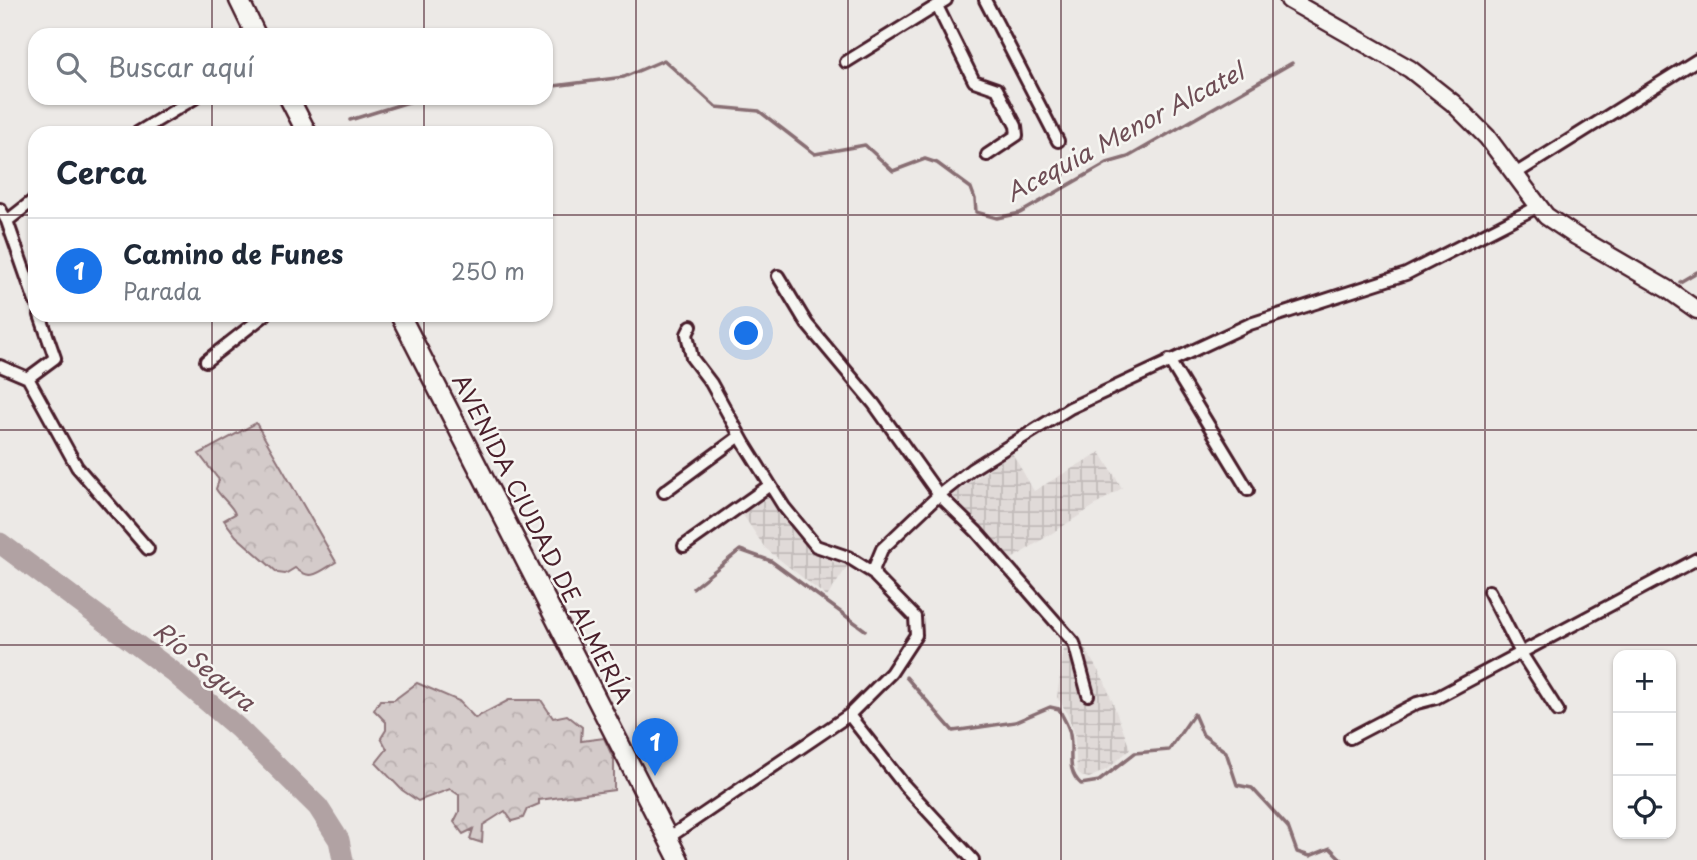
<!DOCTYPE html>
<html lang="es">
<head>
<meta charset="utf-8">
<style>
	:root { --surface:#fff; --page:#f6f6f7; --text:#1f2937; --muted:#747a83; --line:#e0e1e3; --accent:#1a73e8 }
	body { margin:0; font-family:"Playpen Sans",sans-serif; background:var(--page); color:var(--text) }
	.controls { position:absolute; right:21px; bottom:21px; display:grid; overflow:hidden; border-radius:14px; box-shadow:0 2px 5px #0004 }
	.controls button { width:63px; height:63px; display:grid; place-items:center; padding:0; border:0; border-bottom:2px solid var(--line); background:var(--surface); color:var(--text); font:35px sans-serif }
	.you { position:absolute; left:747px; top:334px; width:24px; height:24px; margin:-18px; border:5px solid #fff; border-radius:50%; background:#1a73e8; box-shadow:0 0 0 10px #1a73e833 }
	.badge { display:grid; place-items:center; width:46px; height:46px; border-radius:50%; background:var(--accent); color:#fff; font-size:23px; font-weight:700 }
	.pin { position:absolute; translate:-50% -58px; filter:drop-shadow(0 2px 4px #0008) }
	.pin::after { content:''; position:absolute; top:37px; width:24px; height:21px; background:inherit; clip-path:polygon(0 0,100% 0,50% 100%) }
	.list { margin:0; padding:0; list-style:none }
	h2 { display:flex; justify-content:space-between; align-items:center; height:91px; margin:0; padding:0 28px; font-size:30px }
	h2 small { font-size:23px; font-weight:400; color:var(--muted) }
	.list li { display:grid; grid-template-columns:46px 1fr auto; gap:21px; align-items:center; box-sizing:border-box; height:105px; padding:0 28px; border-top:2px solid var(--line) }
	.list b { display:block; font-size:26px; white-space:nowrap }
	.list p { margin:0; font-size:23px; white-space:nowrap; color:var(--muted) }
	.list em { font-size:23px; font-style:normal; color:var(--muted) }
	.icon { flex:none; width:38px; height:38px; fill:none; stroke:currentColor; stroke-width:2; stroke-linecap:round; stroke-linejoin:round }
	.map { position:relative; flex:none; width:1697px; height:860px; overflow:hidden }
	.search { position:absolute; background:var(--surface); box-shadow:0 2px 5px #0004; left:28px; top:28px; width:525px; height:77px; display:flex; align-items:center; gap:18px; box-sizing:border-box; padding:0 24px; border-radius:21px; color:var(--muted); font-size:26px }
	.panel { position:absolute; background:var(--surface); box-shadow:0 2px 5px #0004; left:28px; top:126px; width:525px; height:196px; border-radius:21px }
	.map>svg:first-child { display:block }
	.industrial { fill:url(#industrial-grid) }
	.forest { fill:url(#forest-crowns); stroke:#8f757a; stroke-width:2 }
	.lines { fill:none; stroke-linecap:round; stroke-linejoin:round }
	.stream { stroke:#886e73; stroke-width:3.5 }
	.river { stroke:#b1a2a3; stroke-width:21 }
	.minor-casing { stroke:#4a1f2b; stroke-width:16 }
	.secondary-casing { stroke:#4a1f2b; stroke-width:21 }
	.primary-casing { stroke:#4a1f2b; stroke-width:23 }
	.minor { stroke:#f6f6f2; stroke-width:10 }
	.secondary { stroke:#f6f6f2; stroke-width:16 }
	.primary { stroke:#f6f6f2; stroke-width:18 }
	.grid { fill:none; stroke:#4a1f2b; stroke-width:2; stroke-opacity:0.55 }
	.labels { text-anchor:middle; stroke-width:5; stroke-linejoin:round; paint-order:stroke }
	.street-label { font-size:23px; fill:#4a1f2b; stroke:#f6f6f2 }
	.water-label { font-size:24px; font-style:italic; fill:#6e4d55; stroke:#f6f6f2 }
</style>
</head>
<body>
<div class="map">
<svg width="1697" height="860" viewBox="0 0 1697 860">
	<defs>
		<pattern id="industrial-grid" width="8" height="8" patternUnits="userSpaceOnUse" patternTransform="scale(1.75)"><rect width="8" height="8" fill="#e0dad8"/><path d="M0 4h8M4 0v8" fill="none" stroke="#c2bbba"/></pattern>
		<pattern id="forest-crowns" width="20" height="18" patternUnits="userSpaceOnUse" patternTransform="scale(1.75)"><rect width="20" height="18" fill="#d4cbca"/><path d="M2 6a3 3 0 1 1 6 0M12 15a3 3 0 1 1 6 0" fill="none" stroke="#b8aeae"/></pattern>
	</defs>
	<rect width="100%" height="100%" fill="#ece9e6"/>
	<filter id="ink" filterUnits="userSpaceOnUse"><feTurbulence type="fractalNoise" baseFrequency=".0143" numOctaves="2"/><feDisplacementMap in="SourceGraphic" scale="14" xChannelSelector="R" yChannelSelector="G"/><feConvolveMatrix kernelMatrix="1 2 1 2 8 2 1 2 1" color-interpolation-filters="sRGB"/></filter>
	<g filter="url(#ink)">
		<path class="industrial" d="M1100 452 1122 488 1012 559 952 495 1012 453 1034 491Z
			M769 491 796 533 813 550 833 562 849 564 827 597 765 548 741 512Z
			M1079 639 1105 682 1130 749 1108 769 1089 778 1081 776 1077 771 1074 732 1066 711 1057 697 1064 649Z"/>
		<path class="forest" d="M256 423 336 562C319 572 312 582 295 568L285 574 278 573 236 536 224 520 235 514C233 506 221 498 216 489L219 480 199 454Z
			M417 683 459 701 475 718 509 700H541L553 718 567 715 582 727 581 741 604 738 614 760V790L539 800V804L527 809 523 818 512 821 505 811 483 825 482 843 470 839 473 829 463 834 454 822 459 812V795L450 789 418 801 402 790 376 763 387 749 381 738 386 730V722L374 710 380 700H394Z"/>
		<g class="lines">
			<path class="stream" d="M546 87 624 77 664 60 716 107 759 111 815 154 865 145 893 171 925 159 937 163 971 188 975 199 976 212 997 218 1020 213 1107 163 1128 157 1292 63
				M443 98 446 100 463 98
				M350 120 415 100
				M1680 282 1697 272
				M693 588 740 550 771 561 865 630
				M906 677 953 731 1015 722 1050 707 1059 709C1062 716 1067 723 1069 730 1075 750 1064 769 1081 784L1099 781 1135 753 1169 750 1194 714 1203 735 1226 752 1237 785 1252 788 1288 827 1297 852 1310 856 1330 848 1342 860"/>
			<path class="river" d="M0 543 172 671 238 728 318 807 339 840 343 860"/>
			<defs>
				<path id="minor" d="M985 0 1058 141
					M937 6 974 81 997 89 1016 126 1017 135 987 155
					M846 62 946 0
					M137 133 195 98
					M1515 174 1697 60
					M0 209 7 221 35 301
					M7 221 35 199
					M778 276 807 324 874 404 939 495 977 532 1074 643 1088 695
					M40 315 55 358 28 378 77 467 148 549
					M691 326 687 334 692 358 711 383 744 443 784 507 816 546 848 557 875 574
					M1169 360 1248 490
					M206 361 265 315
					M0 366 28 378
					M664 492 740 436
					M684 546 770 485
					M1489 591 1521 653 1558 711
					M849 715 904 785 973 860
					M1350 738 1417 703 1436 698 1697 559
					M668 838 849 715 891 673 916 635 915 617 875 576 874 568 882 549 939 495 972 469 1070 408 1250 324 1406 274 1539 206"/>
				<path id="secondary" d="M1289 0 1410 69 1453 103 1487 137 1546 216 1576 236 1667 289 1697 310"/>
				<path id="primary" d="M239 0 256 35
					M289 98 307 133
					M400 315 679 860"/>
			</defs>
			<use href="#minor" class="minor-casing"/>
			<use href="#secondary" class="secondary-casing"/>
			<use href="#primary" class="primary-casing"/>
			<use href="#minor" class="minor"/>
			<use href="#secondary" class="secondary"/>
			<use href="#primary" class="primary"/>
		</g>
	</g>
	<path class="grid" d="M212 0V35M424 0V35M636 0V860M848 0V860M1061 0V860M1273 0V860M1485 0V860M212 98V133M424 98V133M0 215H35M546 215H1697M212 315V860M424 315V860M0 430H1697M0 645H1697"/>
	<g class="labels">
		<g class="street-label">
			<text transform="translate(542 539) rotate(63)" y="8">AVENIDA CIUDAD DE ALMERÍA</text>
		</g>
		<g class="water-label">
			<text transform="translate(1125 133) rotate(-28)" y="8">Acequia Menor Alcatel</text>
			<text transform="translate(204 667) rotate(40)" y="8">Río Segura</text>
		</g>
	</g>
</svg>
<div class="controls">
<button>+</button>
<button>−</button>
<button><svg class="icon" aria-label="locate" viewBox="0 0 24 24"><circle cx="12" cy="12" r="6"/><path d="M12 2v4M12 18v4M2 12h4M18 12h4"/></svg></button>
</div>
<div class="you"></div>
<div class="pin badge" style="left:655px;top:776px">1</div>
<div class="search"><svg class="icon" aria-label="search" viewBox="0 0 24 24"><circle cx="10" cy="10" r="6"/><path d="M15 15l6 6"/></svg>Buscar aquí</div>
<section class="panel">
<h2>Cerca<small></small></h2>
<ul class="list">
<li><span class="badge">1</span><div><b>Camino de Funes</b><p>Parada</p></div><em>250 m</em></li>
</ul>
</section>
</div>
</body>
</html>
